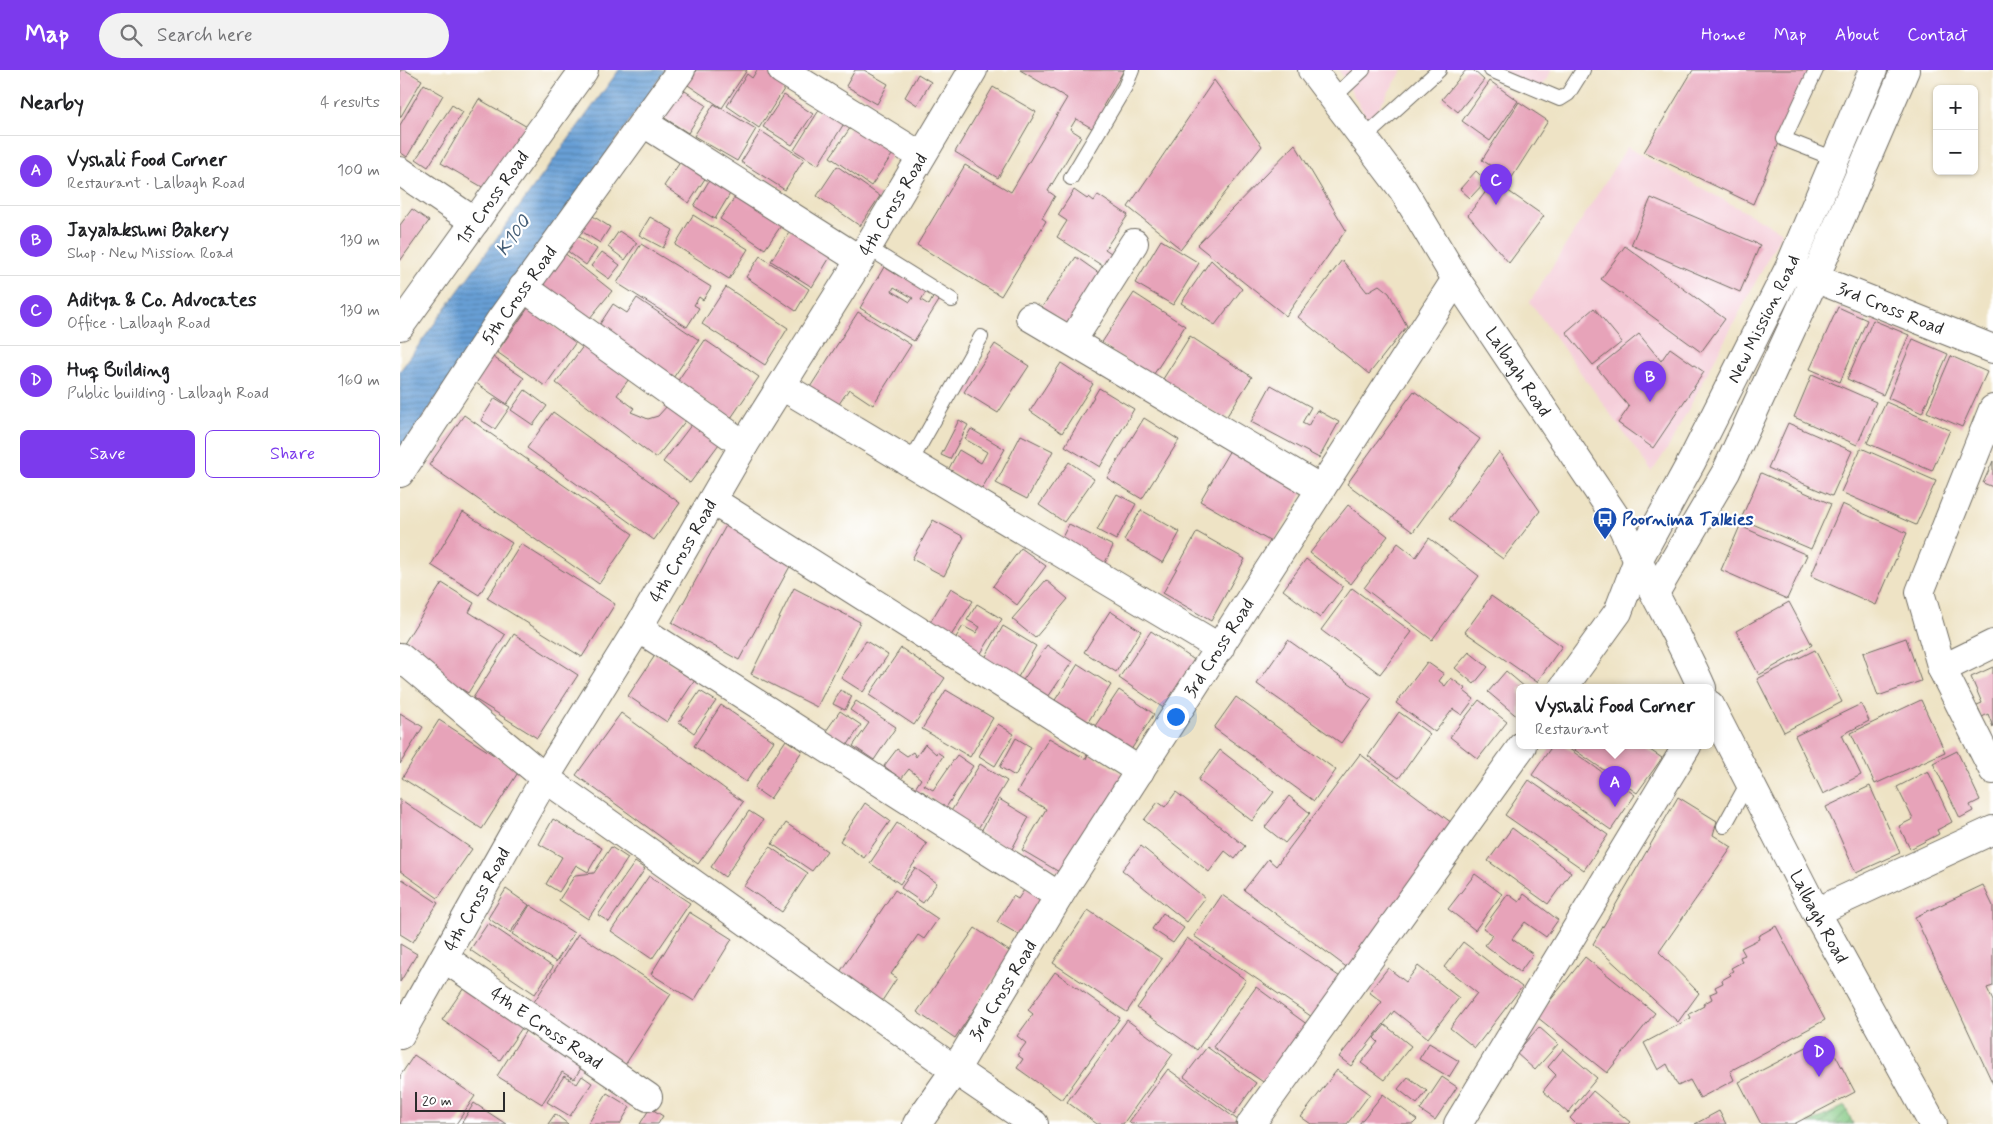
<!DOCTYPE html>
<html lang="en">
<head>
<meta charset="utf-8">
<style>
	:root { --surface:#fff; --page:#f2f2f2; --text:#202124; --muted:#757577; --line:#e0e0e0; --accent:#7c3aed }
	body { margin:0; font-family:Mynerve,sans-serif; background:var(--page); color:var(--text) }
	.controls { position:absolute; right:15px; top:15px; display:grid; overflow:hidden; border-radius:8px; box-shadow:0 1px 4px #0004 }
	.controls button { width:45px; height:45px; display:grid; place-items:center; padding:0; border:0; border-bottom:1px solid var(--line); background:var(--surface); color:var(--text); font:25px sans-serif }
	.scale { position:absolute; left:15px; bottom:12px; width:90px; box-sizing:border-box; padding-left:5px; border:2px solid #2b2b2b; border-top:0; font-size:14px; line-height:18px; white-space:nowrap; color:#2b2b2b; -webkit-text-stroke:4px #fff; paint-order:stroke }
	.you { position:absolute; left:775px; top:646px; width:18px; height:18px; margin:-12px; border:4px solid #fff; border-radius:50%; background:#1a73e8; box-shadow:0 0 0 8px #1a73e833 }
	.badge { display:grid; place-items:center; width:32px; height:32px; border-radius:50%; background:var(--accent); color:#fff; font-size:16px; font-weight:700 }
	.pin { position:absolute; translate:-50% -41px; filter:drop-shadow(0 1px 2px #0008) }
	.pin::after { content:''; position:absolute; top:26px; width:18px; height:15px; background:inherit; clip-path:polygon(0 0,100% 0,50% 100%) }
	.popup { position:absolute; left:1116px; top:614px; width:198px; height:65px; box-sizing:border-box; display:grid; place-content:center; border-radius:8px; background:var(--surface); filter:drop-shadow(0 1px 4px #0005); font-size:16px; white-space:nowrap; color:var(--muted) }
	.popup b { font-size:19px; color:var(--text) }
	.popup::after { content:''; position:absolute; left:50%; top:100%; margin-left:-10px; border:10px solid transparent; border-top-color:var(--surface) }
	.list { margin:0; padding:0; list-style:none }
	h2 { display:flex; justify-content:space-between; align-items:center; height:65px; margin:0; padding:0 20px; font-size:21px }
	h2 small { font-size:16px; font-weight:400; color:var(--muted) }
	.list li { display:grid; grid-template-columns:32px 1fr auto; gap:15px; align-items:center; box-sizing:border-box; height:70px; padding:0 20px; border-top:1px solid var(--line) }
	.list b { display:block; font-size:19px; white-space:nowrap }
	.list p { margin:0; font-size:16px; white-space:nowrap; color:var(--muted) }
	.list em { font-size:16px; font-style:normal; color:var(--muted) }
	.actions { display:flex; gap:10px; padding:15px 20px }
	.actions a { flex:1; padding:11px 0; border:1px solid var(--accent); border-radius:8px; text-align:center; font-size:18px; color:var(--accent) }
	.actions .main { background:var(--accent); color:#fff }
	.icon { flex:none; width:28px; height:28px; fill:none; stroke:currentColor; stroke-width:2; stroke-linecap:round; stroke-linejoin:round }
	.map { position:relative; flex:none; width:1593px; height:1054px; overflow:hidden }
	header { display:flex; align-items:center; gap:30px; box-sizing:border-box; height:70px; padding:0 25px; background:var(--accent); color:#fff }
	header strong { font-size:24px }
	nav { display:flex; gap:28px; margin-inline-start:auto; font-size:18px }
	.search { width:350px; height:45px; background:var(--page); display:flex; align-items:center; gap:12px; box-sizing:border-box; padding:0 18px; border-radius:28px; color:var(--muted); font-size:19px }
	main { display:flex }
	aside { flex:1; background:var(--surface) }
	.map>svg:first-child { display:block }
	.built { fill:#f5cfda }
	.garden { fill:url(#garden-furrows); stroke:#567956 }
	.water { fill:url(#water-rules); stroke:#496580 }
	.building { fill:#e7a3b9; fill-rule:evenodd }
	.lines { fill:none; stroke-linecap:round; stroke-linejoin:round }
	.lane-casing { stroke:#6f6b61; stroke-width:16 }
	.street-casing { stroke:#6f6b61; stroke-width:30 }
	.secondary-casing { stroke:#6f6b61; stroke-width:30 }
	.lane { stroke:#fff; stroke-width:14 }
	.street { stroke:#fff; stroke-width:28 }
	.secondary { stroke:#fff; stroke-width:28 }
	.labels { text-anchor:middle; stroke-width:4.5; stroke-linejoin:round; paint-order:stroke }
	.street-label { font-size:18px; fill:#2b2b2b; stroke:#fff }
	.transit-label { font-size:18px; font-weight:bold; fill:#164399; stroke:#fff; text-anchor:start }
	.water-label { font-size:19px; font-style:italic; fill:#465f77; stroke:#fff }
</style>
</head>
<body>
<header>
<strong>Map</strong>
<div class="search"><svg class="icon" aria-label="search" viewBox="0 0 24 24"><circle cx="10" cy="10" r="6"/><path d="M15 15l6 6"/></svg>Search here</div>
<nav><a>Home</a><a>Map</a><a>About</a><a>Contact</a></nav>
</header>
<main>
<aside>
<h2>Nearby<small>4 results</small></h2>
<ul class="list">
<li><span class="badge">A</span><div><b>Vyshali Food Corner</b><p>Restaurant · Lalbagh Road</p></div><em>100 m</em></li>
<li><span class="badge">B</span><div><b>Jayalakshmi Bakery</b><p>Shop · New Mission Road</p></div><em>130 m</em></li>
<li><span class="badge">C</span><div><b>Aditya &amp; Co. Advocates</b><p>Office · Lalbagh Road</p></div><em>130 m</em></li>
<li><span class="badge">D</span><div><b>Huq Building</b><p>Public building · Lalbagh Road</p></div><em>160 m</em></li>
</ul>
<div class="actions"><a class="main">Save</a><a>Share</a></div>
</aside>
<div class="map">
<svg width="1593" height="1054" viewBox="0 0 1593 1054">
	<defs>
		<pattern id="garden-furrows" width="10" height="10" patternUnits="userSpaceOnUse" patternTransform="scale(1.25)"><rect width="10" height="10" fill="#82c782"/><path d="M-1 1l2-2M0 10L10 0M9 11l2-2" fill="none" stroke="#6ba26b"/></pattern>
		<pattern id="water-rules" width="6" height="5" patternUnits="userSpaceOnUse" patternTransform="scale(1.25)"><rect width="6" height="5" fill="#679fd5"/><path d="M0 2.5h6" fill="none" stroke="#5582ad"/></pattern>
	</defs>
	<rect width="100%" height="100%" fill="#fff"/>
	<filter id="ink" filterUnits="userSpaceOnUse"><feTurbulence type="fractalNoise" baseFrequency=".02" numOctaves="2"/><feDisplacementMap in="SourceGraphic" scale="10" xChannelSelector="R" yChannelSelector="G"/><feConvolveMatrix kernelMatrix="1 2 1 2 8 2 1 2 1" color-interpolation-filters="sRGB"/></filter>
	<filter id="wash" filterUnits="userSpaceOnUse"><feTurbulence type="fractalNoise" baseFrequency=".0096" numOctaves="4" result="noise"/><feDisplacementMap in="SourceGraphic" scale="20" xChannelSelector="R" yChannelSelector="G"/><feGaussianBlur stdDeviation="1.12" result="paint"/><feColorMatrix in="noise" values="0 0 0 0 0 0 0 0 0 0 0 0 0 0 0 0 0 1.4 0 .05"/><feComposite in="paint" operator="in"/></filter>
	<g filter="url(#wash)">
		<rect width="100%" height="100%" fill="#eee3c5"/>
		<path class="built" d="M939 0H1003L969 52Z
			M1099 0H1152L1138 24Z
			M1227 77 1382 162 1269 376 1252 402 1130 232Z"/>
		<path class="garden" d="M1445 1036 1453 1054H1408Z"/>
		<path class="water" d="M219 0H265L0 381V301Z"/>
		<g id="blocks">
			<path class="building" d="M0 0H5L22 10 0 48Z
				M285 0H347L322 38 279 9Z
				M357 0H368L388 13 359 58 327 36 347 4 352 8Z
				M455 0H464L488 14 477 34 446 16Z
				M620 0H724L703 36 707 39 695 60 676 49 670 59 681 66 648 121 655 126 642 148 646 151 601 226 517 175 565 95 611 122 667 28Z
				M1066 0H1073L1084 10 1058 42 1042 29Z
				M1293 0H1410L1353 134 1244 82Z
				M518 4 531 12 517 35 505 27Z
				M814 10 862 76 781 179 728 137Z
				M1090 11 1118 31 1090 71 1062 51Z
				M24 14 43 25 7 87 0 82V55Z
				M279 17 306 35 288 63 260 45Z
				M593 17 636 42 598 108 555 82Z
				M384 25 413 44 392 75 363 57Z
				M79 29 129 58 91 122 41 93Z
				M1119 32 1148 51 1111 109 1082 90Z
				M314 34 356 59 337 91 294 66Z
				M52 35 63 42 28 97 16 89Z
				M421 37 445 52 418 95 394 80Z
				M455 51 496 79 471 116 430 87Z
				M361 61 404 89 385 120 341 92Z
				M895 74 946 160 886 246 797 175Z
				M285 85 310 101 289 133 264 116Z
				M437 96 480 126 460 156 417 126Z
				M1076 101 1086 111 1070 128 1060 119Z
				M313 104 334 117 315 149 294 136Z
				M1094 111 1144 146 1109 193 1068 145Z
				M340 120 385 150 365 179 320 149Z
				M674 120 687 129 689 127 694 131 698 125 728 145 705 179 714 185 706 198 657 167 667 151 658 145Z
				M1251 128 1360 175 1340 222 1231 175Z
				M12 139 29 151 0 191V155Z
				M188 143 210 157 200 173 178 159Z
				M293 145 348 179 329 209 275 175Z
				M250 147 273 160 263 178 239 165Z
				M392 158 432 184 412 217 371 191Z
				M219 161 237 173 225 190 208 177Z
				M177 165 197 179 186 195 166 180Z
				M761 170 799 193 773 235 735 213Z
				M241 174 311 217 303 230 299 227 294 235 299 238 287 257 217 213Z
				M1225 176 1325 249 1301 282 1201 209Z
				M163 182 212 221 185 254 137 215Z
				M202 182 220 195 209 209 191 196Z
				M360 186 409 219 396 241 346 207Z
				M676 187 703 206 669 256 642 237Z
				M811 190 842 219 815 255 781 233Z
				M942 190 967 222 979 215 989 223 1007 256 969 304 898 247Z
				M484 197 499 206 502 201 527 220 521 230 529 235 536 222 542 226 514 271 460 238ZM494 217 513 228 510 232 492 221Z
				M326 217 388 258 365 295 302 254Z
				M734 223 785 256 752 307 701 274Z
				M237 228 299 270 271 311 196 260 213 234 227 243Z
				M1438 237 1467 250 1440 312 1410 299Z
				M128 238 176 272 145 316 97 282Z
				M1194 238 1222 272 1193 295 1166 262Z
				M458 242 511 275 473 335 449 319 433 343 405 325Z
				M1473 250 1509 265 1483 325 1447 309Z
				M1239 264 1261 291 1270 278 1304 302 1253 378 1218 353 1229 337 1197 298Z
				M790 266 852 307 825 349 763 309Z
				M1513 269 1548 284 1522 343 1488 328Z
				M305 270 359 307 331 348 277 312Z
				M595 274 629 296 598 343 564 322Z
				M184 275 229 309 217 325 234 338 231 342 248 349 258 346 267 336 287 349 256 388 156 313Z
				M90 285 124 308 107 334 73 311Z
				M1551 286 1587 302 1562 357 1527 342Z
				M661 293 693 314 662 363 630 341Z
				M1412 304 1476 332 1457 375 1394 347Z
				M871 315 911 337 902 353 908 356 917 340 939 352 919 388 851 352Z
				M699 318 734 339 700 397 665 376Z
				M125 320 147 336 133 355 111 340Z
				M1014 321 1080 369 1013 462 947 414Z
				M95 328 110 337 95 359 81 350Z
				M1486 332 1550 360 1532 401 1467 373Z
				M153 342 280 433 254 470 127 378Z
				M64 345 233 464 199 514 29 395Z
				M744 348 779 370 742 429 707 408Z
				M559 350 568 355 550 389 541 385Z
				M1388 353 1452 381 1432 426 1368 398Z
				M292 354 319 374 290 413 263 392Z
				M571 359 605 379 581 420 548 400 559 380 581 393 587 382 565 369Z
				M621 365 653 381 627 429 596 413Z
				M1461 378 1536 411 1516 455 1441 422Z
				M830 380 903 422 873 473 800 431Z
				M1099 382 1140 441 1103 489 1049 449Z
				M1593 391V417L1583 413Z
				M669 392 694 409 664 452 639 435Z
				M1361 403 1431 434 1411 479 1341 449Z
				M717 424 736 434 716 470 697 460Z
				M1442 434 1507 463 1476 535 1411 506Z
				M948 435 988 466 951 514 910 483Z
				M741 440 780 462 763 493 724 470Z
				M63 442 112 473 79 525 31 495Z
				M533 450 564 467 544 506 512 489Z
				M328 452 394 489 339 590 272 553Z
				M669 454 713 476 702 499 657 477Z
				M1340 456 1407 485 1387 529 1321 500Z
				M797 462 845 489 811 551 763 523Z
				M1029 468 1079 506 1032 570 964 518 998 473 1016 487Z
				M121 474 215 534 182 587 87 528Z
				M621 478 646 496 617 535 593 516Z
				M906 489 943 517 920 548 883 520Z
				M646 510 668 529 635 568 612 549Z
				M42 513 74 533 69 542 105 565 68 623 0 580Z
				M394 518 460 552 417 637 351 604Z
				M551 518 573 531 547 572 526 559Z
				M952 518 1012 562 980 604 921 560Z
				M1091 526 1162 576 1137 612 1065 562Z
				M1389 532 1412 575 1359 605 1336 561Z
				M577 534 602 549 575 593 550 577 563 556 576 563 580 557 567 550Z
				M710 541 741 561 716 602 684 582Z
				M603 556 636 576 614 614 581 595Z
				M751 561 796 591 765 639 719 608Z
				M114 564 178 605 137 668 73 628Z
				M1506 568 1521 611 1478 626 1463 583Z
				M888 570 972 629 941 673 857 614Z
				M466 571 488 585 463 622 441 608Z
				M647 575 672 592 644 633 619 616Z
				M501 578 545 608 514 655 469 625Z
				M1415 580 1442 632 1384 662 1357 609Z
				M1069 582 1088 597 1074 614 1055 598Z
				M256 584 295 610 267 652 228 626Z
				M1027 592 1044 604 1039 611 1045 616 1051 608 1066 619 1064 621 1074 629 1062 645 1053 639 1035 662 996 633Z
				M678 594 711 615 683 660 650 638Z
				M1593 597V657L1588 644 1582 647 1577 635 1582 633 1571 607Z
				M1106 601 1126 618H1120V649L1088 622Z
				M440 620 452 626 445 640 433 634Z
				M546 620 593 648 570 687 522 659Z
				M719 620 754 644 727 686 691 662Z
				M300 621 316 631 294 663 279 652Z
				M836 627 936 700 914 731 814 658Z
				M1079 630 1107 652 1078 689 1050 667Z
				M1521 630 1545 682 1475 714 1451 663Z
				M456 631 496 657 474 690 453 676 469 653 450 640Z
				M1461 634 1469 651 1442 665 1461 705 1423 724 1395 666Z
				M321 635 374 671 346 712 294 676Z
				M440 641 461 655 447 676 426 661Z
				M999 642 1030 664 999 708 968 686Z
				M0 643 23 657 0 694Z
				M221 643 343 732 298 794 176 705Z
				M39 650 119 701 82 759 2 708Z
				M598 654 614 664 595 696 579 686Z
				M616 668 631 677 615 706 600 697Z
				M649 668 686 689 688 684 725 706 666 806 622 780 646 739 617 722Z
				M386 670 402 681 370 729 354 718Z
				M525 674 536 684 537 682 543 686 524 715 533 720 557 685 573 696 545 739 521 720 517 727 512 723 521 709 509 699 501 709 484 696 497 679 507 686 513 682 516 687Z
				M1152 676H1165L1235 725 1211 760 1132 705Z
				M1169 676H1244L1262 688 1237 723Z
				M820 680 874 722 852 751 798 710Z
				M1557 681 1580 730 1570 735 1573 741 1560 748 1533 693Z
				M960 684 1056 756 949 899 844 820 868 789 876 796Z
				M580 694 607 711 577 760 550 743Z
				M1528 701 1552 752 1537 760 1539 764 1510 779 1499 756 1513 749 1497 717Z
				M1129 710 1208 765 1184 800 1105 745Z
				M1470 716 1500 783 1456 803 1426 737Z
				M776 722 845 776 835 789 825 781 809 802 744 750 758 732 765 737Z
				M889 726 910 743 885 773 865 757Z
				M1278 727 1317 751 1313 765 1332 777 1259 882 1299 923 1278 952 1193 874Z
				M0 729 72 779 38 828 0 801Z
				M599 729 629 747 611 781 580 763Z
				M465 733 490 751 464 788 440 771Z
				M349 741 363 750 325 807 311 797Z
				M153 749 202 778 188 802 176 795 159 822 146 814 162 787 139 774Z
				M386 753 427 781 412 801 372 774Z
				M497 753 527 774 500 814 470 793Z
				M1112 758 1171 802 1148 834 1088 791Z
				M741 776 805 828 787 852 722 800Z
				M211 777 228 788 188 849 159 830 175 805 194 803Z
				M370 777 408 803 382 842 344 816Z
				M235 792 245 799 209 852 198 845Z
				M515 798 537 813 523 833 501 818Z
				M1075 804 1102 824 1075 860 1048 839Z
				M249 806 290 833 252 889 211 861Z
				M2 809 38 833 13 872 0 864V812Z
				M1583 815 1593 836V916L1587 918 1593 931V1014L1515 847Z
				M626 817 646 829 623 867 597 852 613 826 618 829Z
				M106 819 129 835 110 863 88 848Z
				M495 820 538 849 524 869 518 865 491 904 497 908 482 931 440 902Z
				M1108 824 1119 832 1124 824 1158 850 1146 867 1125 852 1112 869 1133 884 1120 902 1085 875 1093 865 1083 858Z
				M822 825 943 909 915 949 794 866Z
				M130 835 174 863 156 892 112 864Z
				M688 840 762 889 727 942 653 893Z
				M289 842 332 869 294 931 251 904Z
				M763 843 784 858 773 873 752 859Z
				M88 853 153 897 135 924 70 880Z
				M1376 856 1425 950 1330 1001 1334 1010 1300 1028 1290 1010 1278 1016 1267 994 1258 1000 1244 973 1291 948 1289 944 1304 936 1303 934 1312 929 1310 924 1317 921 1315 917 1323 913 1322 910 1331 905 1329 903 1333 901 1331 898 1342 892 1340 887 1345 885 1341 878 1359 869 1358 866Z
				M575 858 612 883 555 968 517 942Z
				M178 864 271 924 225 995 132 935Z
				M787 868 846 910 797 980 737 938Z
				M1063 872 1122 917 1075 978 1050 958 1077 923 1044 897Z
				M0 874 17 884 0 912Z
				M1185 887 1255 943 1207 1003 1137 947Z
				M1018 896 1059 928 1028 968 994 941 951 996 939 987 982 932 969 922 988 898 1006 912Z
				M655 902 720 948 662 1030 617 998 623 989 617 985 626 973 617 966 633 944 628 940Z
				M68 912 126 952 100 990 42 950Z
				M856 917 908 955 866 1014 813 977Z
				M727 950 773 984 723 1054H697L667 1032Z
				M985 955 1011 976 984 1010 961 993 978 972 974 968Z
				M128 957 185 992 174 1009 162 1002 142 1034 97 1006Z
				M1139 957 1158 974 1135 1000 1116 983Z
				M1426 967 1455 1022 1394 1054H1361L1339 1012Z
				M1029 973 1059 991 1049 1007 1019 989Z
				M807 977 856 1013 834 1044 784 1007Z
				M1163 979 1197 1008 1168 1043 1143 1021 1156 1005 1148 997Z
				M14 985 75 1026 56 1054H0V1006Z
				M768 999 839 1051 837 1054H731L729 1052Z
				M937 1000 970 1024 947 1054H911L901 1047Z
				M164 1006 177 1014 182 1006 192 1013 170 1046 147 1032Z
				M1008 1007 1027 1021 1017 1034 998 1019Z
				M1042 1007 1057 1017 1035 1050 1020 1040Z
				M1193 1021 1230 1052 1228 1054H1176L1170 1048Z
				M207 1023 230 1037 220 1054H188Z
				M983 1024 1017 1050 1013 1054H959Z
				M74 1033 106 1054H61Z
				M250 1038 263 1046 258 1054H240Z
				M1319 1041 1326 1054H1295Z
				M155 1044 168 1054H148Z"/>
		</g>
	</g>
	<g filter="url(#ink)">
		<use href="#blocks" fill-opacity="0" stroke="#6f6b61" stroke-width="1"/>
		<g class="lines">
			<defs>
				<path id="lane" d="M1091 0 1160 29 1168 24 1183 0
					M1416 0 1384 69 1435 89
					M933 28 963 0
					M964 68 1039 0
					M671 108 725 17 732 0
					M467 177 552 230
					M510 393 581 267
					M1324 756 1349 711"/>
				<g id="street">
					<path d="M382 0 521 86"/>
					<path d="M244 53 460 190"/>
					<path d="M0 101 75 152"/>
					<path id="s1" d="M1392 199 1593 279"/>
					<path d="M123 217 344 375"/>
					<path d="M630 247 921 419"/>
					<path id="s2" d="M0 256 184 0"/>
					<path d="M672 271 734 173"/>
					<path d="M382 316 820 578"/>
					<path d="M1593 339 1520 522 1542 599 1593 700"/>
					<path id="s3" d="M0 403 101 249 281 0"/>
					<path d="M313 431 740 701"/>
					<path d="M238 558 659 826"/>
					<path d="M0 587 145 708 555 1000 634 1054"/>
					<path d="M1542 599 1593 574"/>
					<path d="M1163 618 1218 542 1237 492"/>
					<path d="M1416 842 1593 760"/>
					<path id="s4" d="M44 888 248 1027"/>
					<path id="s5" d="M0 965 145 708 238 558 344 375 460 190 573 0"/>
					<path id="s6" d="M517 1054 555 1000 659 826 1056 209"/>
					<path d="M851 1054 1122 676"/>
					<path d="M1058 1054 1287 676"/>
				</g>
				<g id="secondary">
					<path id="s7" d="M912 0 1003 120 1056 209 1223 458C1246 513 1278 563 1302 618"/>
					<path id="s8" d="M1237 492 1292 391 1389 198 1473 0"/>
					<path d="M1255 523 1326 402 1415 208 1505 0"/>
					<path id="s9" d="M1310 635 1416 842 1533 1054"/>
				</g>
			</defs>
			<use href="#lane" class="lane-casing"/>
			<use href="#street" class="street-casing"/>
			<use href="#secondary" class="secondary-casing"/>
			<use href="#lane" class="lane"/>
			<use href="#street" class="street"/>
			<use href="#secondary" class="secondary"/>
		</g>
	</g>
	<defs>
		<symbol id="bus-pin" viewBox="-11 -11 22 30"><path d="M0 17L-7.5 6A9.5 9.5 0 1 1 7.5 6Z" fill="#1a4fb4" stroke="#fff"/><path d="M-5-6H5V4H4V6H2V4H-2V6H-4V4H-5ZM-3.5-4V0h7V-4ZM-3.5 1.2v1.5H-2V1.2ZM2 1.2v1.5H3.5V1.2Z" fill="#fff"/></symbol>
	</defs>
	<g fill-rule="evenodd">
		<use href="#bus-pin" x="1191" y="435" width="28" height="38"/>
	</g>
	<g class="labels">
		<g class="street-label">
			<text dy="6" stroke="none"><textPath href="#s2" startOffset="158">1st Cross Road</textPath></text>
			<text dy="6" stroke="none"><textPath href="#s5" startOffset="966">4th Cross Road</textPath></text>
			<text dy="6" stroke="none"><textPath href="#s3" startOffset="214">5th Cross Road</textPath></text>
			<text dy="6" stroke="none"><textPath href="#s1" startOffset="106">3rd Cross Road</textPath></text>
			<text dy="6" stroke="none"><textPath href="#s8" startOffset="274">New Mission Road</textPath></text>
			<text dy="6" stroke="none"><textPath href="#s7" startOffset="366">Lalbagh Road</textPath></text>
			<text dy="6" stroke="none"><textPath href="#s5" startOffset="561">4th Cross Road</textPath></text>
			<text dy="6" stroke="none"><textPath href="#s6" startOffset="564">3rd Cross Road</textPath></text>
			<text dy="6" stroke="none"><textPath href="#s5" startOffset="156">4th Cross Road</textPath></text>
			<text dy="6" stroke="none"><textPath href="#s9" startOffset="238">Lalbagh Road</textPath></text>
			<text dy="6" stroke="none"><textPath href="#s6" startOffset="159">3rd Cross Road</textPath></text>
			<text dy="6" stroke="none"><textPath href="#s4" startOffset="124">4th E Cross Road</textPath></text>
		</g>
		<g class="transit-label">
			<text x="1222" y="455">Poornima Talkies</text>
		</g>
		<g class="water-label">
			<text transform="translate(112 165) rotate(-54)" y="7">K100</text>
		</g>
	</g>
</svg>
<div class="controls">
<button>+</button>
<button>−</button>
</div>
<div class="scale">20 m</div>
<div class="you"></div>
<div class="pin badge" style="left:1215px;top:737px">A</div>
<div class="popup"><b>Vyshali Food Corner</b>Restaurant</div>
<div class="pin badge" style="left:1250px;top:332px">B</div>
<div class="pin badge" style="left:1096px;top:135px">C</div>
<div class="pin badge" style="left:1419px;top:1007px">D</div>
</div>
</main>
</body>
</html>
